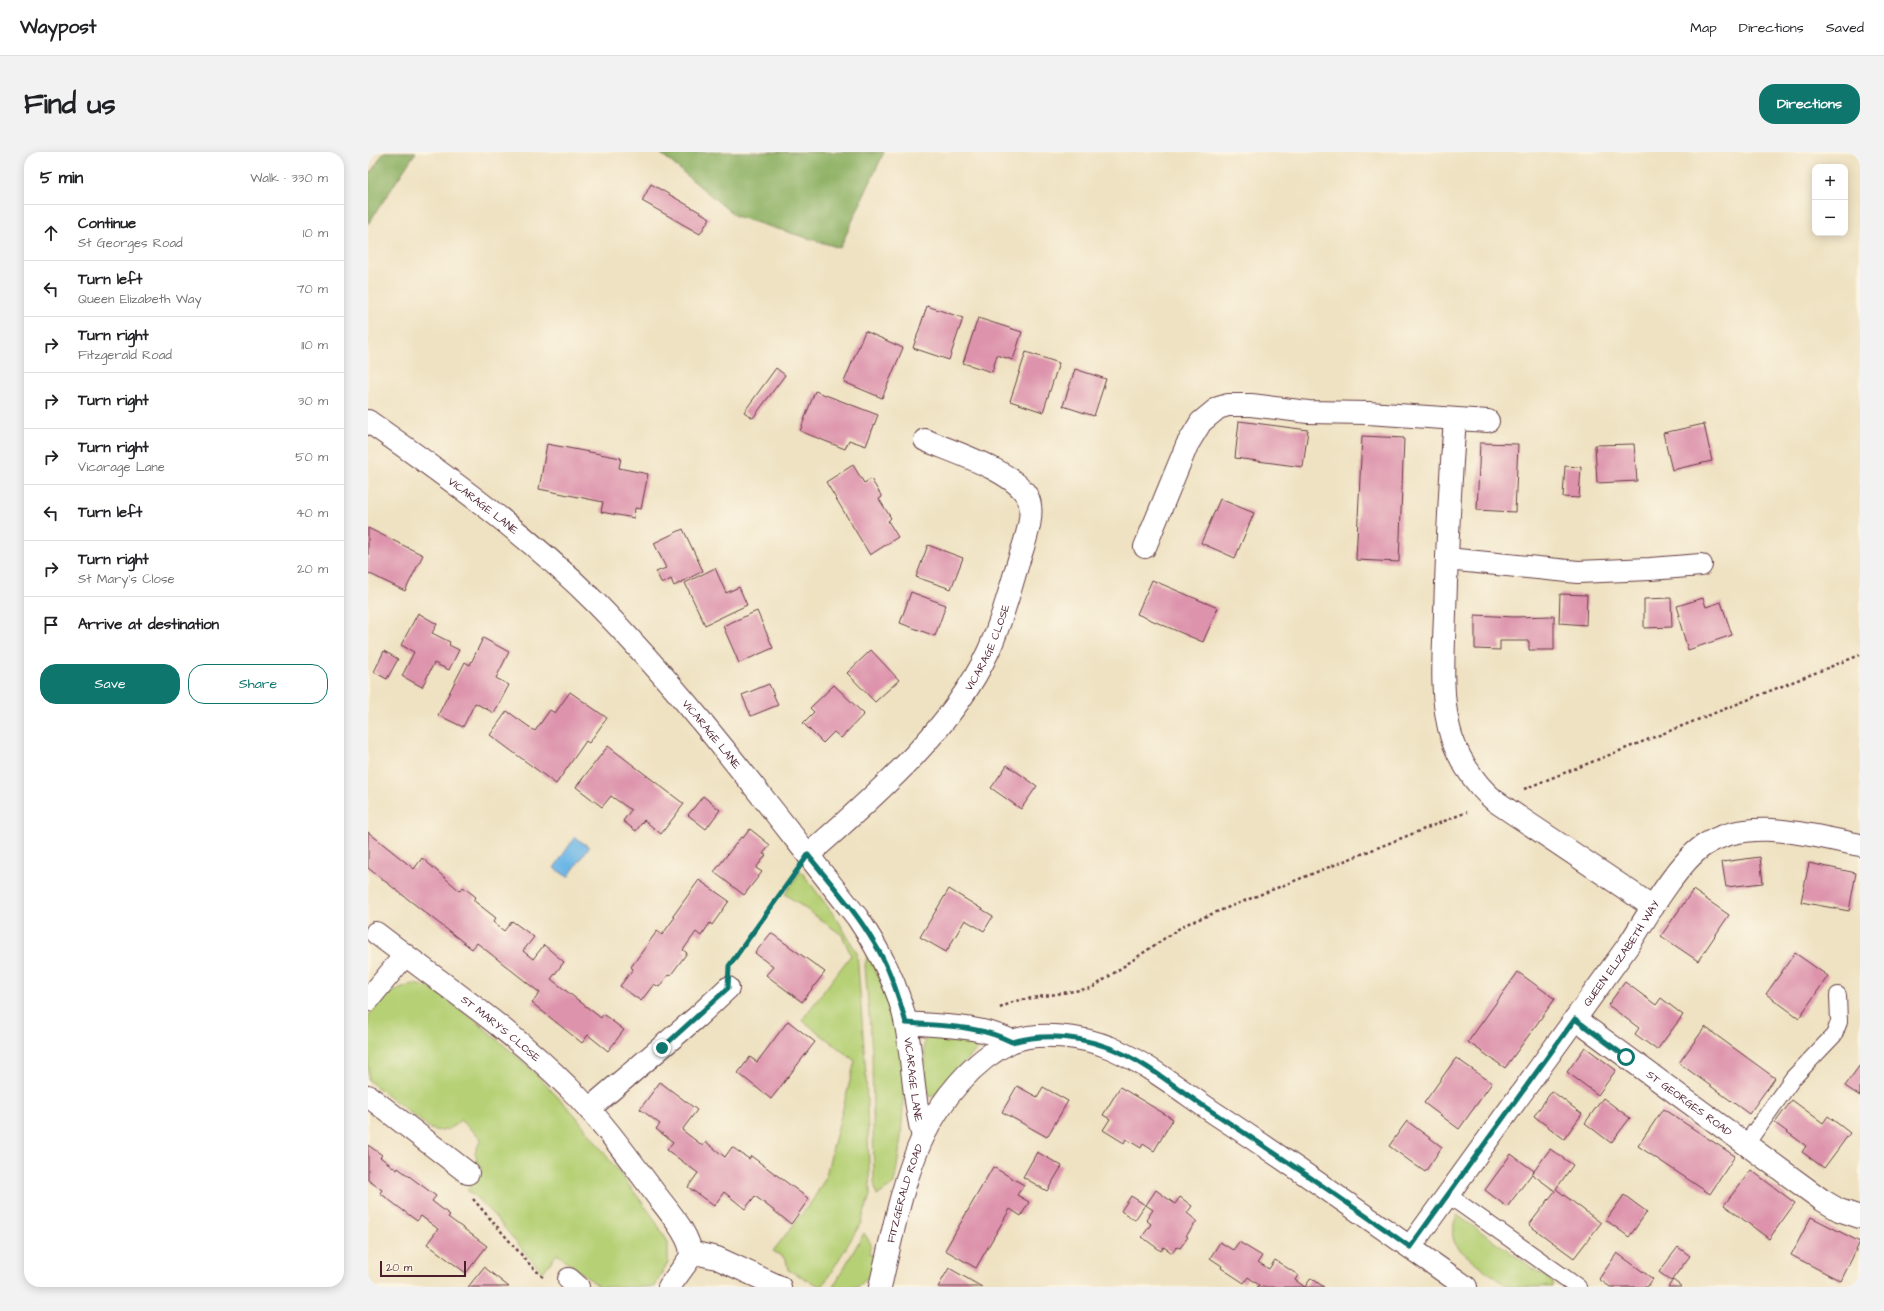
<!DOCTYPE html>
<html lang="en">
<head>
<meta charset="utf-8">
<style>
	:root { --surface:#fff; --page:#f2f2f2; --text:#202124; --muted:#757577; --line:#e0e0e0; --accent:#0f766e }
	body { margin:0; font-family:"Architects Daughter",sans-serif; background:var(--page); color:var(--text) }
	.controls { position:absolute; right:12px; top:12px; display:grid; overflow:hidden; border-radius:8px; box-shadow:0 2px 10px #0003 }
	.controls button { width:36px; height:36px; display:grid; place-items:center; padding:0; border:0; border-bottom:1px solid var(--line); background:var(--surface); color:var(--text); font:20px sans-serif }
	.scale { position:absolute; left:12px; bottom:10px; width:86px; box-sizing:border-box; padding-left:4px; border:2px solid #4a1f2b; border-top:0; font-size:11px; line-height:14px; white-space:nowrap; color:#4a1f2b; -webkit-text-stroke:3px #fcf5e5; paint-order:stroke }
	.stop { position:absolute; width:12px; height:12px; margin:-9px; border:3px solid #0f766e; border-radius:50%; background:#fff }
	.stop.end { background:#0f766e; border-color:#fff; box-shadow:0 1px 4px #0008 }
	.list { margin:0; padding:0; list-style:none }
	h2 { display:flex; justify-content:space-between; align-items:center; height:52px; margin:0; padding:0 16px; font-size:17px }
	h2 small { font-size:13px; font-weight:400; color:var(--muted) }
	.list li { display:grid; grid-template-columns:26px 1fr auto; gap:12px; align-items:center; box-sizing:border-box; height:56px; padding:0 16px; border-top:1px solid var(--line) }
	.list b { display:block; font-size:15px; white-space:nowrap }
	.list p { margin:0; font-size:13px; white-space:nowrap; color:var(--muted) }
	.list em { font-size:13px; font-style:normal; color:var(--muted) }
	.actions { display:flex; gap:8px; padding:12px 16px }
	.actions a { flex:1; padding:9px 0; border:1px solid var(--accent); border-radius:16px; text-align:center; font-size:14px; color:var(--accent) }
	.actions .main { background:var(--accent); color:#fff }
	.icon { flex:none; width:22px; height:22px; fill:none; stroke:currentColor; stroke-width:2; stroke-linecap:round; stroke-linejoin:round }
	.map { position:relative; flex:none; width:1492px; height:1135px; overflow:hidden; border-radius:16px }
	header { display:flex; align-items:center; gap:24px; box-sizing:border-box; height:56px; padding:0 20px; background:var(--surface); border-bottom:1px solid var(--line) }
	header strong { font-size:19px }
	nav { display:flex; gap:22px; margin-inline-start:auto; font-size:14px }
	.intro { display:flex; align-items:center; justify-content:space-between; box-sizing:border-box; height:96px; padding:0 24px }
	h1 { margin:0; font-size:28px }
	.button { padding:10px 18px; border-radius:16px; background:var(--accent); color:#fff; font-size:14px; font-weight:700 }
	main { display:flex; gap:24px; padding:0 24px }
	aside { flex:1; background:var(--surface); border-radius:16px; box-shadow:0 2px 10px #0003 }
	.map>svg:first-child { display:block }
	.green { fill:#b5d075; stroke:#807850 }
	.forest { fill:#90b266; stroke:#6d6848 }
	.water { fill:#6db7e6; stroke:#5c6b88 }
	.building { fill:#dd93ac }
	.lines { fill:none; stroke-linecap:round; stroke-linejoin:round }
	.lane-casing { stroke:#633c42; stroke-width:18 }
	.street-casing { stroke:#633c42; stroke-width:24 }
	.path { stroke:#633c42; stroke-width:2.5; stroke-dasharray:3 3; stroke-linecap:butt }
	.lane { stroke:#fff; stroke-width:16 }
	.street { stroke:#fff; stroke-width:22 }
	.route { stroke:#0f766e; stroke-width:5 }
	.labels { text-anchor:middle; stroke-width:3; stroke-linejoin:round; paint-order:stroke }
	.street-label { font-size:11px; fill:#4a1f2b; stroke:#fcf5e5 }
</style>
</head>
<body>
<header>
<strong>Waypost</strong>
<nav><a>Map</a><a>Directions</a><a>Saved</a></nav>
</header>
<div class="intro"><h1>Find us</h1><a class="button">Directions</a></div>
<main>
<aside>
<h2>5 min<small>Walk · 330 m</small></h2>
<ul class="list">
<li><svg class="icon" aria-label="ahead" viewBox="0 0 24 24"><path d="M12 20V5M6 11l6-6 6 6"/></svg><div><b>Continue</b><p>St Georges Road</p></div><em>10 m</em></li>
<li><svg class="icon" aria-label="left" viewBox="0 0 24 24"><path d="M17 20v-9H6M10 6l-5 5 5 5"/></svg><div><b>Turn left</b><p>Queen Elizabeth Way</p></div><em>70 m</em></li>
<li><svg class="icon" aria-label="right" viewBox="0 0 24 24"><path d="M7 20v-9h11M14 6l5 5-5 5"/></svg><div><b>Turn right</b><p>Fitzgerald Road</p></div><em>110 m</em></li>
<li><svg class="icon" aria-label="right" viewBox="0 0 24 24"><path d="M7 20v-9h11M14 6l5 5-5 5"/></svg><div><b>Turn right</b></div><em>30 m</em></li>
<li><svg class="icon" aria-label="right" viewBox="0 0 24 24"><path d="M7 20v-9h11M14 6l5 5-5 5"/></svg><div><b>Turn right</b><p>Vicarage Lane</p></div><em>50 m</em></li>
<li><svg class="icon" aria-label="left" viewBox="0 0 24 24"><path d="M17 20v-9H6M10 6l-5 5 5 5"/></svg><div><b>Turn left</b></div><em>40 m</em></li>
<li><svg class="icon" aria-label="right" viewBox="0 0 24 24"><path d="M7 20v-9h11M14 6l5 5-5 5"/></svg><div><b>Turn right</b><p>St Mary's Close</p></div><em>20 m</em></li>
<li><svg class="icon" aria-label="arrive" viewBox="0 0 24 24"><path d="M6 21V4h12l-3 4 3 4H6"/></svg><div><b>Arrive at destination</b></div></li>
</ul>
<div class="actions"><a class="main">Save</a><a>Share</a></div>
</aside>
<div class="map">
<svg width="1492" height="1135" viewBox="0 0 1492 1135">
	<rect width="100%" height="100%" fill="#fcf5e5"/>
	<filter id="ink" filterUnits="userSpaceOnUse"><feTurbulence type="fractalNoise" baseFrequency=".025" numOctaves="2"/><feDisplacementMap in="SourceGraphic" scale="8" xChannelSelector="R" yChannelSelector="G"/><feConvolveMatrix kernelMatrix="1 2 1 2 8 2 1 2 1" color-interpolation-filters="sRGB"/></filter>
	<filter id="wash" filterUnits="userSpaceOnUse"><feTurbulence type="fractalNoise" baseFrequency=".012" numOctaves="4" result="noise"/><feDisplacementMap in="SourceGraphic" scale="16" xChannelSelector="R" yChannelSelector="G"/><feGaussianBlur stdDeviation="0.9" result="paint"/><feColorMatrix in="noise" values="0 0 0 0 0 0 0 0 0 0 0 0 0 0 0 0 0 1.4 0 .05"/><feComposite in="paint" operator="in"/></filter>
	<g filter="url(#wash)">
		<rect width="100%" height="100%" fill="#efe2c2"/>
		<path class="green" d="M433 719 471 770 489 801 498 922 502 1043 493 1071 454 1135 420 1118 418 1107 405 1099 444 1049 457 1027 487 909 434 868 483 803 474 783 417 742Z
			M500 802C511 825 523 852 529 876 540 923 535 986 526 1032L509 1044 506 1031 504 900 497 813Z
			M45 832 62 835 103 865 159 913 207 963 283 1062 300 1090V1111L286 1135H232L189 1102 175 1120C148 1094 129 1061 99 1038L114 1016 110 1012 107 1001 113 986 92 968C83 978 76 981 63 977L0 928V864L19 842Z
			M562 882 604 888 607 890 610 896 569 941 563 945 559 940 556 893 557 887Z
			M1089 1063 1185 1130V1135C1176 1135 1149 1135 1142 1135 1134 1131 1091 1100 1088 1093 1082 1083 1085 1073 1089 1063Z
			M496 1081 503 1092 501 1102 508 1104 503 1122 490 1135H465Z"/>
		<path class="forest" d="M16 0H48L0 72V19L3 20Z
			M291 0H516L472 96 367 64Z"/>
		<path class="water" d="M207 685 221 695 200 725 186 716Z"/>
		<g id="blocks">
			<path class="building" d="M283 32 342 66 332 82 274 49Z
				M559 154 595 166 581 208 545 196Z
				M610 166 654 180 645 208 629 203 624 220 595 211Z
				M497 179 535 196 514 246 476 230Z
				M658 200 691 211 675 260 642 249Z
				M408 216 417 223 385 266 376 260Z
				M707 217 738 227 726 264 695 254Z
				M447 239 510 263 498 294 481 288 477 297 432 279Z
				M871 269 940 278 935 315 867 306Z
				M1336 272 1344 309 1304 318 1295 281Z
				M994 284 1036 286 1031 410 988 408Z
				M1112 291 1150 292 1147 360 1109 358Z
				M179 292 253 306 251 316 280 322 273 357 267 356 266 366 233 360 235 350 171 337Z
				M1266 292 1269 329 1229 331 1227 293Z
				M485 313 496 331 503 327 514 345 511 347 523 366 520 369 530 385 502 403 458 330Z
				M1197 314 1213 315 1211 346 1195 345Z
				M852 347 886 361 867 406 833 391Z
				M0 376 55 403 37 439 0 421Z
				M315 377 335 419 306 434 303 427 294 432 288 420 298 416 286 391Z
				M560 393 595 406 583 437 548 425Z
				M347 416 358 441 371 435 379 453 337 473 317 431Z
				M784 428 850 456 835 490 769 462Z
				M543 440 578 453 567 484 532 471Z
				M1192 442 1219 443 1218 473 1191 471Z
				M1303 446 1304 475 1276 476V447Z
				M1335 446 1338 455 1353 450 1364 483 1320 498 1310 464H1312L1309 454Z
				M389 459 405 496 371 511 355 474Z
				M50 461 69 472 64 481 82 490 81 493 91 498 81 518 66 511 54 535 34 524 46 500 33 493Z
				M1107 463 1146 465 1186 464V498H1161V489H1132V498L1107 497Z
				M115 486 141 500 128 526 141 533 126 561 107 551 95 575 70 563 97 510 102 513Z
				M503 498 531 528 507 550 479 521Z
				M16 499 30 507 19 527 6 520Z
				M401 532 410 553 383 564 374 543Z
				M466 533 496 562 473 586 466 580 455 591 435 571 446 560 442 556Z
				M202 540 239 566 221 591 218 589 188 632 122 583 139 559 167 579 182 558 187 561Z
				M240 594 316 652 293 682 276 668 268 679 255 669 263 658 243 644 234 655 208 635Z
				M639 613 669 634 653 657 623 636Z
				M335 644 352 658 338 677 320 663Z
				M382 677 402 693 395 702 398 703 388 716 394 720 376 743 346 720 373 685 375 686Z
				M0 680 46 717 54 706 92 739 95 735 108 745 105 748 128 766 125 770 136 779 144 769 166 785 155 799 165 807 176 793 196 810 183 827 233 866 235 862 256 878 240 899 220 883 214 891 164 851 172 841 109 791 104 797 0 716Z
				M1392 705 1395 731 1358 735 1354 710Z
				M1441 711 1488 721 1481 759 1433 750Z
				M331 728 361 749 344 773 342 771 333 784 328 780 315 798 319 801 302 824 300 823 291 835 286 832 273 849 252 834 265 817 263 815 289 779 294 783 307 765 305 764Z
				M581 737 625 764 616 779 597 768 578 800 552 785Z
				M1325 738 1361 763 1330 809 1293 784Z
				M403 781 457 820 434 850 398 823 405 815 387 801Z
				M1427 801 1460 824 1431 866 1398 842Z
				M1150 820 1187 847 1137 916 1100 890Z
				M1257 830 1288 853 1293 846 1315 863 1289 898 1267 882 1271 876 1240 853Z
				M420 869 447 890 403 947 370 921 382 905 389 910Z
				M1337 875 1407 926 1381 962 1311 911Z
				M1217 895 1248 918 1230 943 1199 920Z
				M1088 906 1124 931 1091 977 1056 951Z
				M1492 913V944L1477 934Z
				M292 930 329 958 314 978 335 994 338 990 357 1005 364 995 381 1007 383 1004 441 1047 423 1072 387 1044 377 1057 356 1040 346 1054 320 1035 330 1021 299 998 305 990 288 977 292 972 272 957Z
				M649 934 669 945 675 935 700 949 679 985 634 960Z
				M752 935 805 967 786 999 775 992 773 996 758 987 756 991 735 978 742 967 735 963Z
				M1184 939 1214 962 1196 987 1166 964Z
				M1235 946 1262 966 1243 991 1217 971Z
				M1424 948 1455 971 1460 964 1482 981 1456 1016 1434 1000 1438 994 1407 971Z
				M1295 957 1367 1004 1342 1042 1270 994Z
				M1039 969 1074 995 1057 1020 1021 994Z
				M0 993 14 1003 12 1005 29 1018 30 1016 68 1044 64 1049 82 1063 80 1065 119 1094 98 1121 59 1092 70 1077 53 1064 49 1069 12 1041 14 1038 0 1028Z
				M1182 997 1205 1013 1188 1037 1233 1071 1206 1106 1161 1073 1187 1039 1164 1022Z
				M669 1000 694 1014 679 1039 655 1025Z
				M1143 1002 1166 1019 1139 1055 1117 1038Z
				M625 1015 656 1033 649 1043 661 1050 653 1064 642 1057 608 1116 577 1098Z
				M1383 1018 1427 1051 1401 1087 1356 1053Z
				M788 1038 807 1052 812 1045 824 1054 819 1061 829 1069 818 1084 820 1085 812 1096 809 1095 804 1101 796 1095 793 1099 774 1085 783 1072 778 1068 785 1058 778 1053Z
				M1256 1043 1279 1060 1261 1085 1238 1068Z
				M763 1044 777 1053 767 1068 753 1059Z
				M1443 1065 1492 1090 1473 1129 1423 1103Z
				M852 1090 865 1098 871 1090 894 1104 890 1110 901 1117 907 1108 930 1123 927 1128 937 1135H889L891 1133 880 1125 876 1131 853 1116 854 1114 842 1106Z
				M1310 1095 1322 1104 1303 1129 1291 1120Z
				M1249 1101 1285 1127 1279 1135H1242L1231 1127Z
				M116 1115 141 1135H100Z
				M581 1116 614 1135H570Z
				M943 1126 956 1135H937Z
				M1305 1128 1314 1135H1300Z"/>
		</g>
	</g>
	<g filter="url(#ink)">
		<use href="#blocks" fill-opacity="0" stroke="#633c42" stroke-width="1"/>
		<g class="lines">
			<defs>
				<path id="lane" d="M1378 992 1425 926 1466 883 1471 870 1470 843
					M1080 1043 1210 1135"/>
				<g id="street">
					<path d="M1087 267C1082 332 1079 396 1077 461 1076 499 1072 538 1081 576 1087 602 1106 632 1127 649L1285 755"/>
					<path id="s1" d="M0 269C80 325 159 382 228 451 323 548 404 659 489 765 511 798 531 834 538 873 545 910 545 948 555 985"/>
					<path d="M777 395 819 293 833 270 850 256 860 253H883L940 260 1000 261 1120 269"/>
					<path d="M1079 407 1210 420 1282 417 1333 413"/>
					<path id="s2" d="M440 703C503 647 584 578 620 500 633 472 641 441 650 411 655 394 669 361 659 344 644 318 585 300 557 288"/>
					<path id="s3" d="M8 781C73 831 143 877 201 936 234 968 261 1007 289 1044 299 1057 327 1089 322 1106L301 1135"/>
					<path d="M0 848 37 803"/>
					<path id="s4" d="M1207 867 1454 1048 1471 1058 1492 1065"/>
					<path d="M538 871C574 874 611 873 644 889"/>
					<path d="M0 944 100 1021"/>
					<path d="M221 957 329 865 360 836"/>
					<path id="s5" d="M1042 1095 1262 791C1279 764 1310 711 1335 694 1381 663 1443 684 1492 693"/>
					<path d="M323 1100 349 1106 412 1135"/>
					<path d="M201 1127 210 1135"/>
					<path id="s6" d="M512 1135C524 1085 533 1032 555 985 573 948 605 908 643 890 670 878 717 885 743 896 782 913 816 941 851 964 935 1019 1016 1077 1098 1135"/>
				</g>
			</defs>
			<use href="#lane" class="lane-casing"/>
			<use href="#street" class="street-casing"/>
			<path class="path" d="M1156 637 1492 503
				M364 810 425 725
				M632 856 647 849 724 836 816 773 1099 660
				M105 1047 164 1115 175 1125"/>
			<use href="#lane" class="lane"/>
			<use href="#street" class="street"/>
		</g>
	</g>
	<g class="lines" filter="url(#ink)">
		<path class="route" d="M294 896 360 836 361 814 440 703C462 731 487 758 505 789 521 814 530 842 538 871 574 874 611 873 644 890 677 881 710 884 742 896 776 909 807 935 837 955 906 1000 974 1047 1042 1095L1207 867 1258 905"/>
	</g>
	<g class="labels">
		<g class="street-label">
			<text dy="4" stroke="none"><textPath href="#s1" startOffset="143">VICARAGE LANE</textPath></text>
			<text dy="4" stroke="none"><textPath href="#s2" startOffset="277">VICARAGE CLOSE</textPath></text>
			<text dy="4" stroke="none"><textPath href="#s1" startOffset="467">VICARAGE LANE</textPath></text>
			<text dy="4" stroke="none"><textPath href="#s5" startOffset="362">QUEEN ELIZABETH WAY</textPath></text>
			<text dy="4" stroke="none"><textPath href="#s3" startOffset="157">ST MARY'S CLOSE</textPath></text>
			<text dy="4" stroke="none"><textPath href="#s1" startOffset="875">VICARAGE LANE</textPath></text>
			<text dy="4" stroke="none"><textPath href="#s4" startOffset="142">ST GEORGES ROAD</textPath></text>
			<text dy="4" stroke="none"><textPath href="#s6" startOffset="97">FITZGERALD ROAD</textPath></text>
		</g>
	</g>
</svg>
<div class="controls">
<button>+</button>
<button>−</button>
</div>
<div class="scale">20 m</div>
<div class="stop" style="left:1258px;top:905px"></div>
<div class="stop end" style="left:294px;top:896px"></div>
</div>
</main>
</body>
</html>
